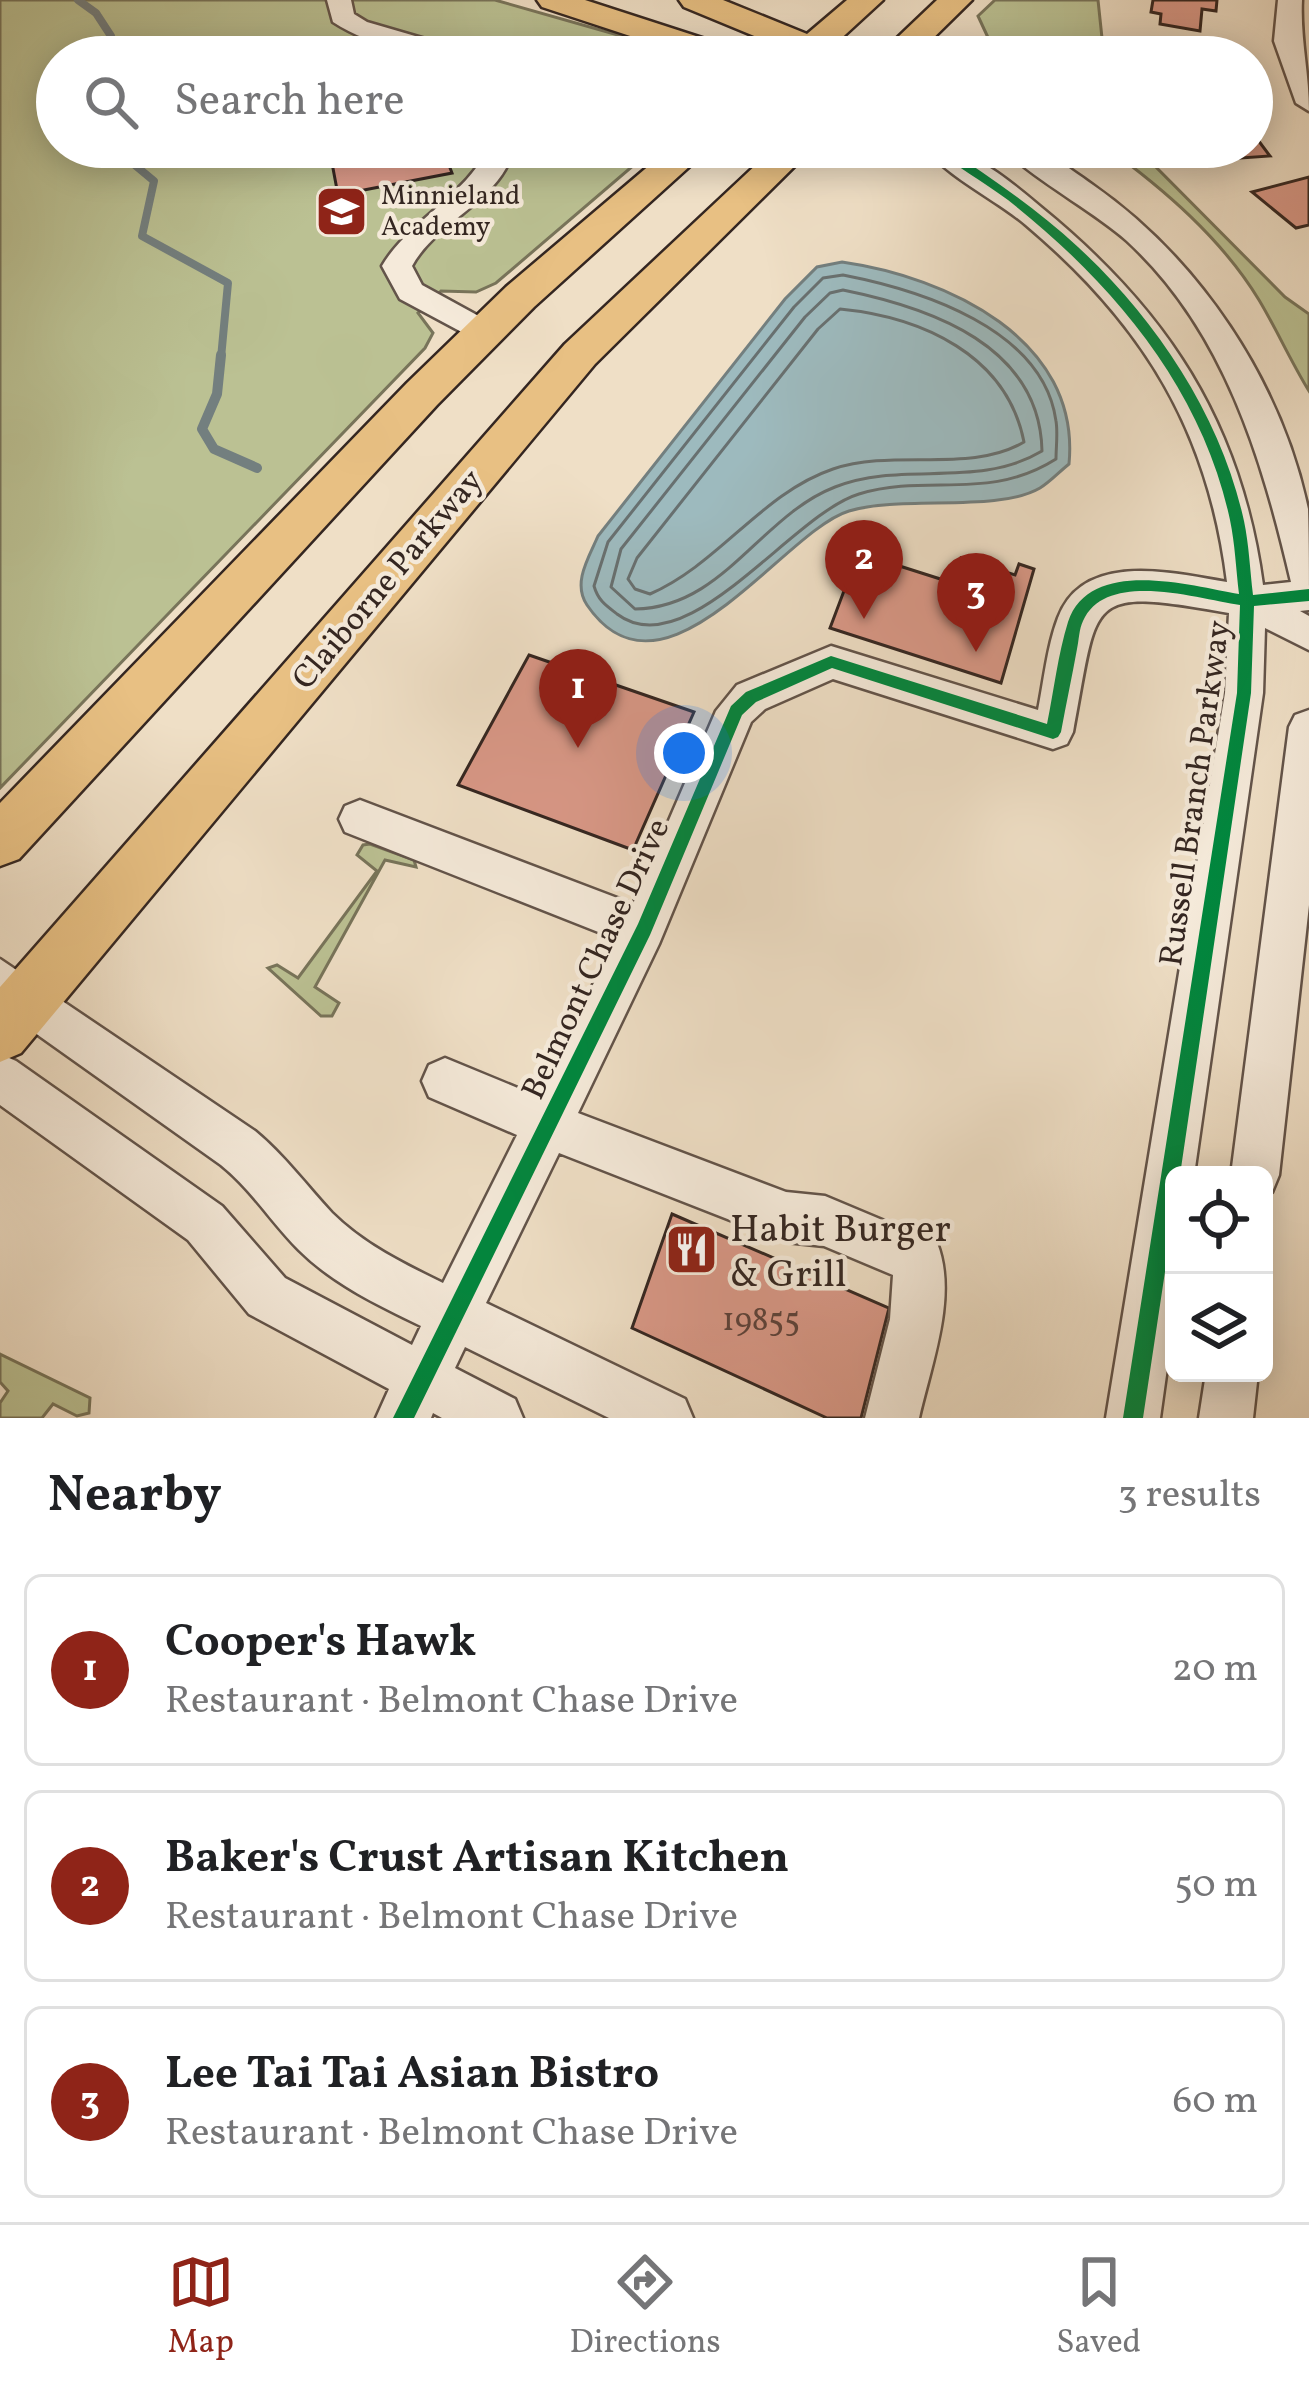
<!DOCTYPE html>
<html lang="en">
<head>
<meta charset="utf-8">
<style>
	:root { --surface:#fff; --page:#f6f6f6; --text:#202124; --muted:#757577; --line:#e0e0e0; --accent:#8f2418 }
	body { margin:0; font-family:Vollkorn,serif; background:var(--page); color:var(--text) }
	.controls { position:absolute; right:36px; bottom:36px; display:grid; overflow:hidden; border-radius:18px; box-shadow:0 6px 30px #0003 }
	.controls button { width:108px; height:108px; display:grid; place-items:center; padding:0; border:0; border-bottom:3px solid var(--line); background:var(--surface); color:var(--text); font:60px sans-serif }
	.you { position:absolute; left:684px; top:753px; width:42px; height:42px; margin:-30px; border:9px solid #fff; border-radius:50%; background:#1a73e8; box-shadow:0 0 0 18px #1a73e833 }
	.badge { display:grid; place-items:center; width:78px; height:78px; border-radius:50%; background:var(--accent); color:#fff; font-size:39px; font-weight:700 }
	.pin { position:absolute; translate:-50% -99px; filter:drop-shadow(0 3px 6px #0008) }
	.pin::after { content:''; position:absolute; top:63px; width:42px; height:36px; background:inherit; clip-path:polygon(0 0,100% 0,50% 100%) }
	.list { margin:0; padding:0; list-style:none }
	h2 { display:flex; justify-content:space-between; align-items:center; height:156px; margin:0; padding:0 48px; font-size:51px }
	h2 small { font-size:39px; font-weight:400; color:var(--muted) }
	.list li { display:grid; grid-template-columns:78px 1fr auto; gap:36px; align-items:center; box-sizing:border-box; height:192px; margin:0 24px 24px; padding:0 24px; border:3px solid var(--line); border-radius:18px }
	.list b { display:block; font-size:45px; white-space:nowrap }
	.list p { margin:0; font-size:39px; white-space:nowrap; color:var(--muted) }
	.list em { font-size:39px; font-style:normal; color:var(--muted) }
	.icon { flex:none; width:66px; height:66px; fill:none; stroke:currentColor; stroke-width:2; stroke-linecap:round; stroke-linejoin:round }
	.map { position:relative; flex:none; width:1309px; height:1418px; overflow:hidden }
	.search { position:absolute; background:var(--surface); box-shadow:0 6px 30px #0003; left:36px; right:36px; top:36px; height:132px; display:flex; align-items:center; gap:30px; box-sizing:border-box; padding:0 42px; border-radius:66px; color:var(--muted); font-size:45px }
	.sheet { height:804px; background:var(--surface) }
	nav { display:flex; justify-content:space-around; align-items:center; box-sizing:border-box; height:168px; border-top:3px solid var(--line); background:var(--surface); font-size:33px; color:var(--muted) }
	nav a { display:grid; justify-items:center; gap:6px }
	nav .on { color:var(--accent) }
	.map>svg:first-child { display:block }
	.green { fill:#bbc193; stroke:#78745a; stroke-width:3 }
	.water { fill:#9dbabe; stroke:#737f7f; stroke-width:3 }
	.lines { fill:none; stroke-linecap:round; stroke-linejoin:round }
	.shore { stroke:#687070; stroke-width:3 }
	.stream-far1 { stroke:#737f7f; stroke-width:8 }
	.stream { stroke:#737f7f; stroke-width:10 }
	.building { fill:#d99887; stroke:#342621; stroke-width:3 }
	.minor-casing { stroke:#63544a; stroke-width:5 }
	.major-casing { stroke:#342621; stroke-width:5 }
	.minor { fill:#f5eada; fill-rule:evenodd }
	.major { fill:#e8c083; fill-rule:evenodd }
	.cycleway-casing { stroke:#f5eada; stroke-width:7 }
	.cycleway { fill:#00873e; fill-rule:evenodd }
	.labels { text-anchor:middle; stroke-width:9; stroke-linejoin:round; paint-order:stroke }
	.far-poi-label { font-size:27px; fill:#342621; stroke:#f5eada; text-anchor:start }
	.street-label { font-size:33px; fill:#342621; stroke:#f5eada }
	.near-number-label { font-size:33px; fill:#5d423a }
	.near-poi-label { font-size:39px; fill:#342621; stroke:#f5eada; text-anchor:start }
</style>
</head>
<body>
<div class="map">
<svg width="1309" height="1418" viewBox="0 0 1309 1418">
	<rect width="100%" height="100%" fill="#efdfc6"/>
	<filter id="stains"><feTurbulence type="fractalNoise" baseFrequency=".00167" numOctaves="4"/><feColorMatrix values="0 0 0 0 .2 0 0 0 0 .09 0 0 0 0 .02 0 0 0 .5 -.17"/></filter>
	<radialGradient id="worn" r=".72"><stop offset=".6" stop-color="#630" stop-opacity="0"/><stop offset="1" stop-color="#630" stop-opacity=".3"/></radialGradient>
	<path class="green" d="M0 0H495L632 39 673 57H57V147H655L496 283 476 292 441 291 418 313 433 333 425 348 0 788Z
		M995 0H1098L1104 57H997L978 16Z
		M1106 147H1136L1285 297 1309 314V391C1291 362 1277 330 1259 300 1222 239 1164 189 1106 147Z
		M370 844 414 860 416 867 385 860 315 987 339 1003 332 1016H321L268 968 277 965 298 978 377 871 357 855 363 845Z
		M0 1354 90 1398 89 1413 77 1416 53 1404 42 1418H0V1403L8 1391 0 1382Z"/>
	<path class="water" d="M842 262C947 277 1081 339 1069 464 1059 472 1050 482 1040 488 997 513 903 495 849 511 784 530 664 718 587 605 572 583 589 557 598 536L785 299 817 267Z"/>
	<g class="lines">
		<path class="shore" d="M843 275C920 290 1043 328 1056 421 1058 433 1056 447 1056 459 988 502 929 473 859 494 792 514 687 667 617 614 605 605 598 600 594 586L608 542 794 307 823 278Z
			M843 290C932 308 1040 346 1042 451 977 490 903 460 835 487 760 516 723 608 635 609L611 587 621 549 805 317 830 293Z
			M840 309C922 317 1007 355 1024 442 970 474 895 448 833 469 762 493 719 564 650 594L635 589 628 579 637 558 818 329Z"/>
		<path class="stream-far1" d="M78 0 96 13 111 36 104 57
			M95 147 112 159 130 161 154 181 142 236 228 283 221 358"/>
		<path class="stream" d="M221 355 217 394 202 429 214 449 257 468"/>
	</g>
	<path class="building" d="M1153 0H1217L1216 11 1202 9 1200 31 1160 24 1161 14 1151 12Z
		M1147 49 1211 53 1212 57H1149Z
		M1252 132 1270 156 1227 159 1220 147H1252Z
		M329 147H442L452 173 338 195Z
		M1309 177V225L1296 228 1252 192Z
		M865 555 953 583 961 558 1015 575 1019 564 1034 569 1001 683 830 628 856 559Z
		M529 655 694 712 633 850 458 785Z
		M672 1214 889 1308 861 1418H827L632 1328Z"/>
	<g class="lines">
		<defs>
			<path id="minor" d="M327 0H351L354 14 367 22 470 52 474 57C427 57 373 48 333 22Z
				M1278 0H1302C1300 39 1309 72 1309 111L1296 103 1274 41Z
				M486 147H514C502 201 437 220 412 266L422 285 495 325 500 333 495 341 484 344 400 299 382 266C407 222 477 187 486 147Z
				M924 147C972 147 1006 178 1042 208 1168 311 1241 423 1263 585L1291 582C1262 458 1224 330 1127 241 1094 211 1027 176 1003 147 1044 147 1060 162 1093 185 1199 259 1281 381 1308 509 1309 540 1309 578 1309 610L1300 611 1309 616V650L1265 628 1263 693 1194 1175H1174V1318L1160 1418H1106L1225 693 1229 613C1083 587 1099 597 1073 732L1067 744 1053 749 833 679 765 709 751 722 659 944 578 1113 786 1192 825 1196 937 1243C958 1296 931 1365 919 1418H865L890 1319 893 1275 824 1246 786 1242 559 1153 486 1303 685 1399 693 1418H609L465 1347 455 1368 515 1399 523 1418H442L433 1413 431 1418H376L389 1389 249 1314 188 1240 0 1105V1054L16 1061 222 1206 285 1278 412 1345 421 1326C378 1305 333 1284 299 1250 271 1222 252 1190 221 1165L0 1008V959L255 1131C285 1156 306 1185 332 1213 363 1244 404 1264 443 1283L517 1135 429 1097 422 1081 429 1065 445 1058 537 1096 616 939 345 832 339 819 345 806 360 800 633 904 716 711 737 685 831 646 1038 710C1044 680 1047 647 1058 618 1083 550 1174 573 1227 582 1208 429 1143 324 1026 225 995 199 949 178 924 147Z
				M1309 710V905L1279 1175 1272 1192 1264 1196V1175H1231L1289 727 1295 715Z
				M1206 1373H1258L1253 1418H1199Z"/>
			<path id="major" d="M537 0H585L739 50 744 57H694L542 7Z
				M679 0H723L807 34 847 0H883L834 45 852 57H782L788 50 684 7Z
				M937 0H972L914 57H877Z
				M671 147H711L534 307 437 405 19 859 0 866V803L407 383 506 287Z
				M775 147H814L595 364 21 1053 0 1062V987L565 344Z"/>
		</defs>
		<use href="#minor" class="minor-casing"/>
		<use href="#major" class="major-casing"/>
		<use href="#minor" class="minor"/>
		<use href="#major" class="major"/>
		<defs>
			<path id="cycleway" d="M933 147H945C991 178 1037 209 1078 247 1156 319 1221 416 1244 521 1249 545 1250 570 1253 595L1309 589V601L1254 606 1251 693 1180 1175H1174V1212L1143 1418H1123L1237 693 1240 605C1199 599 1106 569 1083 621 1079 629 1079 640 1077 649 1072 677 1066 704 1061 732L1058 737 1053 739 832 668 756 702 742 715 650 935 414 1418H393L638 924 731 706 746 692 831 656 1047 724C1054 690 1058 654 1068 622 1090 556 1191 586 1239 594 1236 569 1235 544 1230 520 1202 388 1112 282 1008 200 984 182 956 167 933 147Z"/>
		</defs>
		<use href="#cycleway" class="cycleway-casing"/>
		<use href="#cycleway" class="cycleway"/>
	</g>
	<defs>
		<symbol id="school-square" viewBox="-11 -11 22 22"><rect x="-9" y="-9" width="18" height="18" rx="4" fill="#8f2418" stroke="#f5eada"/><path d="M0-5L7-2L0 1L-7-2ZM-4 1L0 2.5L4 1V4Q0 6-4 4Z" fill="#fff"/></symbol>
		<symbol id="restaurant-square" viewBox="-11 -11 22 22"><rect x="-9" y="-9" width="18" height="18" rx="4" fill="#8f2418" stroke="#f5eada"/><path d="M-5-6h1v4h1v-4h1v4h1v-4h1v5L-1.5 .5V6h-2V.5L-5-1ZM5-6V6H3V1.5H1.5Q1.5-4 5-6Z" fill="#fff"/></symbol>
	</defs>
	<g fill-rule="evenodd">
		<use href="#school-square" x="312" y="182" width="59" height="59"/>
		<use href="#restaurant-square" x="662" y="1220" width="59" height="59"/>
	</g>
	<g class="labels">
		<g class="far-poi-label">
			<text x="381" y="204">Minnieland<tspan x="381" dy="31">Academy</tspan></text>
		</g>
		<g class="street-label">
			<text transform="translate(386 578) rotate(-50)" y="12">Claiborne Parkway</text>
			<text transform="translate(1193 793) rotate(-82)" y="12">Russell Branch Parkway</text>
			<text transform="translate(594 958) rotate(-65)" y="12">Belmont Chase Drive</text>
		</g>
		<g class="near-number-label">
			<text x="761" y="1330">19855</text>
		</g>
		<g class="near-poi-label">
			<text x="730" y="1241">Habit Burger<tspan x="730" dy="45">&amp; Grill</tspan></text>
		</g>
	</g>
	<rect width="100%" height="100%" filter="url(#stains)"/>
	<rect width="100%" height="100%" fill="url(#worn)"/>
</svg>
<div class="controls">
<button><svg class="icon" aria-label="locate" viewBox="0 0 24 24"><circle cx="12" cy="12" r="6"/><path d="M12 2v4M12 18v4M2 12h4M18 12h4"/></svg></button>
<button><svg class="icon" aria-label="layers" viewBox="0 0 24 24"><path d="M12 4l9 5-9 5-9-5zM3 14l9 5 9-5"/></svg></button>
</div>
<div class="you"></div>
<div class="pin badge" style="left:578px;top:748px">1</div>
<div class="pin badge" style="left:864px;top:619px">2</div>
<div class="pin badge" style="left:976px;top:652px">3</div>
<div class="search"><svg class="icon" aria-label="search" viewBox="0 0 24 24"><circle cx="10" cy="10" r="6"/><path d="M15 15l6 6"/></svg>Search here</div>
</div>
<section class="sheet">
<h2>Nearby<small>3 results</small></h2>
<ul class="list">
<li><span class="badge">1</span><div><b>Cooper's Hawk</b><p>Restaurant · Belmont Chase Drive</p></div><em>20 m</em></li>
<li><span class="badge">2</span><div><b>Baker's Crust Artisan Kitchen</b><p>Restaurant · Belmont Chase Drive</p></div><em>50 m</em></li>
<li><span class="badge">3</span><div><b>Lee Tai Tai Asian Bistro</b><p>Restaurant · Belmont Chase Drive</p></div><em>60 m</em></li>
</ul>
</section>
<nav>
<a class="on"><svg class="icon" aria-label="map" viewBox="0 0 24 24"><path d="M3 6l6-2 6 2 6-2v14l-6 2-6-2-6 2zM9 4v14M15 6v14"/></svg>Map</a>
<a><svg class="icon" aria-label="directions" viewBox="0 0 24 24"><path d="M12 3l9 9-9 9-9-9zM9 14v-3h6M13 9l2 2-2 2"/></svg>Directions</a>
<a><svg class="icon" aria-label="saved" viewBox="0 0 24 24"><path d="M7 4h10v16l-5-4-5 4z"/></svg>Saved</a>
</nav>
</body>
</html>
